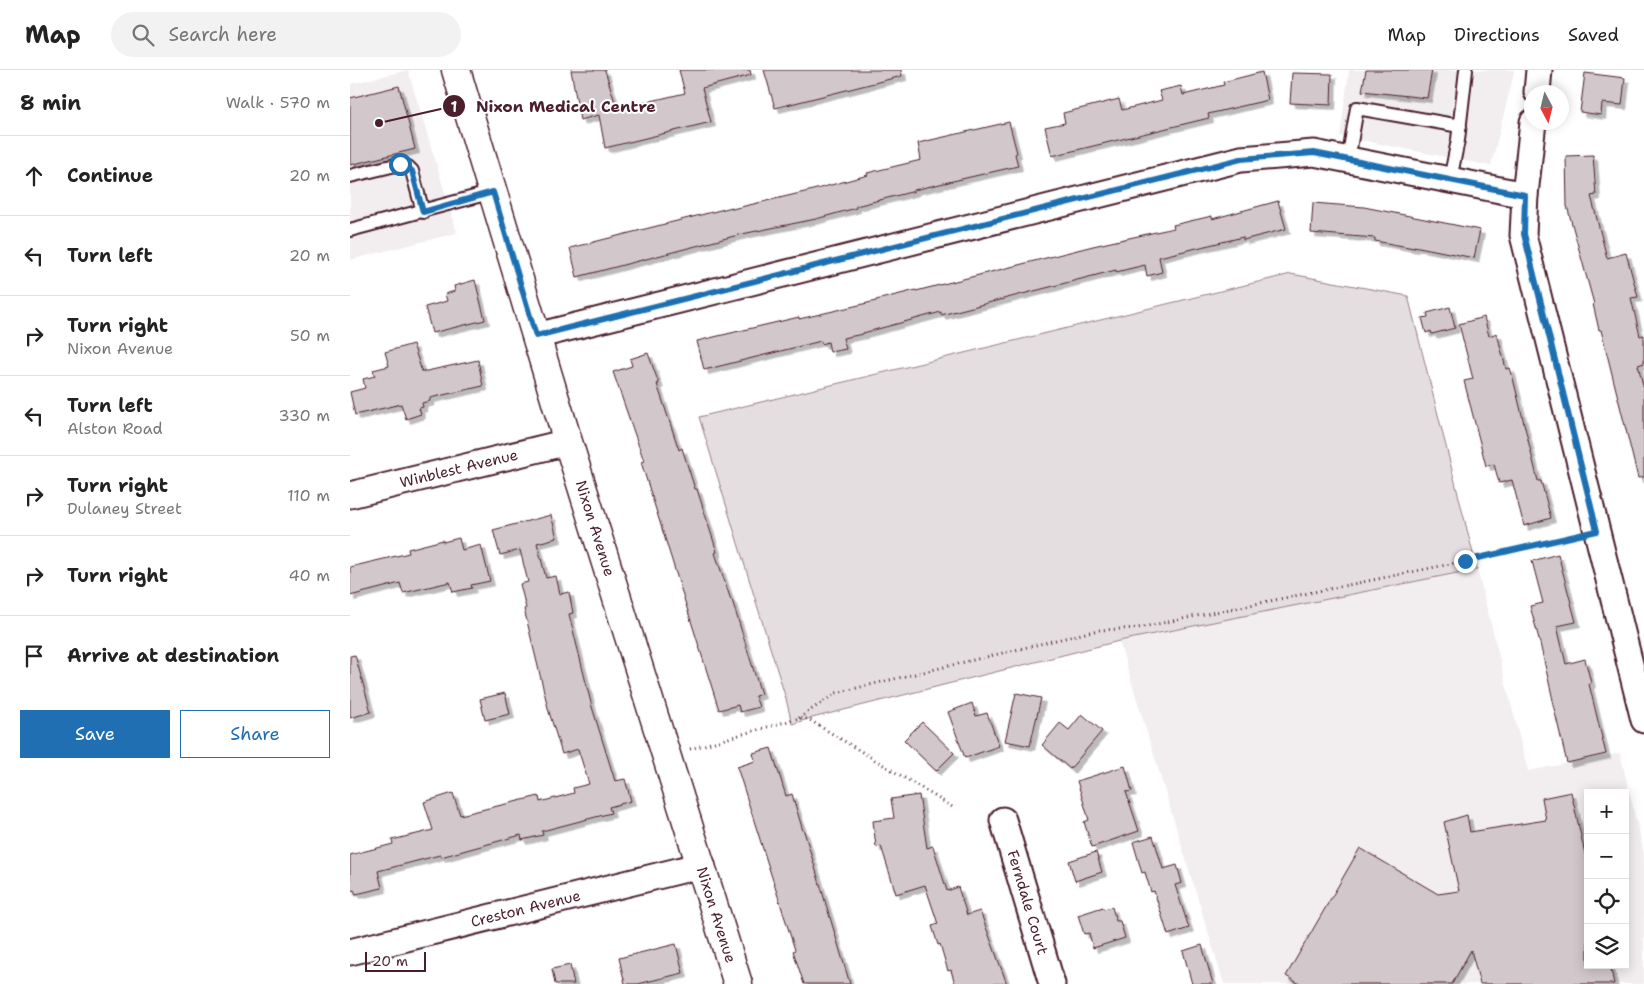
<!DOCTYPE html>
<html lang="en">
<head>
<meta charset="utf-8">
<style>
	:root { --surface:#fff; --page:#f2f2f2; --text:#222; --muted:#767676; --line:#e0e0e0; --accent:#1f6fb2 }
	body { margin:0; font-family:"Shantell Sans",sans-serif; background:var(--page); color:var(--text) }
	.controls { position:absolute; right:15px; bottom:15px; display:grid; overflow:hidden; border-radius:0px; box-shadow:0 2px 12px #0003 }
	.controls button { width:45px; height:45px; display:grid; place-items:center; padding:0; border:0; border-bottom:1px solid var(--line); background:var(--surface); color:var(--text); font:25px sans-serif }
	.compass { position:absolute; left:1174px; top:15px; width:45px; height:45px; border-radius:50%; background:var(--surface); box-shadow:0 2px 12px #0003; rotate:173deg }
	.scale { position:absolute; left:15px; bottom:12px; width:61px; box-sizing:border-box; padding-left:5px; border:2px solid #4a1f2b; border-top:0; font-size:14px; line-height:18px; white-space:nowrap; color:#4a1f2b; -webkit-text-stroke:4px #fff; paint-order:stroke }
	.stop { position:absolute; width:15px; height:15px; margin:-11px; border:4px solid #1f6fb2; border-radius:50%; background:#fff }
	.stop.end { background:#1f6fb2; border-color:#fff; box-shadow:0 1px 5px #0008 }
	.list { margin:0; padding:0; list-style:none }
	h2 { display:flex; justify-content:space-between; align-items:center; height:65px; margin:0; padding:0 20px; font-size:21px }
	h2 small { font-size:16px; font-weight:400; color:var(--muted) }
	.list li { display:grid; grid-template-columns:32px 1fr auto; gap:15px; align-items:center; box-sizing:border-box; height:80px; padding:0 20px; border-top:1px solid var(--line) }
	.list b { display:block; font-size:19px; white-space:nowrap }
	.list p { margin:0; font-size:16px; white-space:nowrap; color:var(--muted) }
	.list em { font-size:16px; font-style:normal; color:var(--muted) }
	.actions { display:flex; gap:10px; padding:15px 20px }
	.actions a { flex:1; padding:11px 0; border:1px solid var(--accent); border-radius:0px; text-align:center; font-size:18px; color:var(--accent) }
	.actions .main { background:var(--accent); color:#fff }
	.icon { flex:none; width:28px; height:28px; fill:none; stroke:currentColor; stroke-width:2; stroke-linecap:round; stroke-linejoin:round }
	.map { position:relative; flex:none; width:1294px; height:914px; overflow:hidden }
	header { display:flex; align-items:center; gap:30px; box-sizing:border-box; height:70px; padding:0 25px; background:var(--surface); border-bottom:1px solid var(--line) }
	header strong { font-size:24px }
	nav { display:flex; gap:28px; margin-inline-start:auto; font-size:18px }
	.search { width:350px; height:45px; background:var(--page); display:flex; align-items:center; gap:12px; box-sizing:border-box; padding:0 18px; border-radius:28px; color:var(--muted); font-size:19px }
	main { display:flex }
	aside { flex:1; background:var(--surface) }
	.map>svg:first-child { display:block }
	.built { fill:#f2eeef; fill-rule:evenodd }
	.green { fill:#e5dee0; stroke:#987e86 }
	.building { fill:#d2c7cb; stroke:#4a1f2b; filter:url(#shadow) }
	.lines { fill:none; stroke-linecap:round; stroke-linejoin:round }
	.lane-casing { stroke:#4a1f2b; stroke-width:16 }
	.street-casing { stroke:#4a1f2b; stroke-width:29 }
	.secondary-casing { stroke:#4a1f2b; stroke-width:31 }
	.path { stroke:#4a1f2b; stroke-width:3; stroke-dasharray:1 4; stroke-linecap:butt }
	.lane { stroke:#fff; stroke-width:12 }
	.street { stroke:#fff; stroke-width:25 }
	.secondary { stroke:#fff; stroke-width:28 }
	.route { stroke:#1f6fb2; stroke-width:6 }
	.labels { text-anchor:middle; stroke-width:4; stroke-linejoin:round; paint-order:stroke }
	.street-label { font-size:15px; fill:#4a1f2b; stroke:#fff }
	.leader { fill:none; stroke:#4a1f2b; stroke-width:2 }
	.callout-dot { fill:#4a1f2b; stroke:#fff; stroke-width:2 }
	.mark-label { font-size:15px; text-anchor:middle; font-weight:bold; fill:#fff }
	.callout-label { font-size:16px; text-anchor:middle; font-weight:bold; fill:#4a1f2b; stroke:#fff; stroke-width:4; stroke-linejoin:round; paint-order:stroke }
</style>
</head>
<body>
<header>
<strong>Map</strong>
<div class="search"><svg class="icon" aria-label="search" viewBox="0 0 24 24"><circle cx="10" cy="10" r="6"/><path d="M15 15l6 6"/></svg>Search here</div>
<nav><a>Map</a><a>Directions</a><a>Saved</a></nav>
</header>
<main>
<aside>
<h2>8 min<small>Walk · 570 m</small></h2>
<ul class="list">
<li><svg class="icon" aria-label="ahead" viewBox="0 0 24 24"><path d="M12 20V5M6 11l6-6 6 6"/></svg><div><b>Continue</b></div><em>20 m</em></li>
<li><svg class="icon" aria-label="left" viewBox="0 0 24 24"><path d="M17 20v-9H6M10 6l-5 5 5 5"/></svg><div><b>Turn left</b></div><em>20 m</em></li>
<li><svg class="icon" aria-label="right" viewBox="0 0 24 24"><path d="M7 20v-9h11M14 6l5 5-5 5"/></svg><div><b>Turn right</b><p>Nixon Avenue</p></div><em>50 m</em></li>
<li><svg class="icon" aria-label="left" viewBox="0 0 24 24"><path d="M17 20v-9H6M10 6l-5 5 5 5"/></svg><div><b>Turn left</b><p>Alston Road</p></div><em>330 m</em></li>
<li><svg class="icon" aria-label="right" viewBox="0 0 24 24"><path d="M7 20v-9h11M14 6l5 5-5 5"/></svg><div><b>Turn right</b><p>Dulaney Street</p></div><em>110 m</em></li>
<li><svg class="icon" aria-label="right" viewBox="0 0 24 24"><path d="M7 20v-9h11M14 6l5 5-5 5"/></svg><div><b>Turn right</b></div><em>40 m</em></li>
<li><svg class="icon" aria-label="arrive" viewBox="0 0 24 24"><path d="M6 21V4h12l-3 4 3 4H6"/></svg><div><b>Arrive at destination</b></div></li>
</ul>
<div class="actions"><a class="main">Save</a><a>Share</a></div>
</aside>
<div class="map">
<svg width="1294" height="914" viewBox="0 0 1294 914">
	<defs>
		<filter id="shadow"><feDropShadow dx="4.5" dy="4.5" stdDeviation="0" flood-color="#0004"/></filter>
	</defs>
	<rect width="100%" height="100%" fill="#fff"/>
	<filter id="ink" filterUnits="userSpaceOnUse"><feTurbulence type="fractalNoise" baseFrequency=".02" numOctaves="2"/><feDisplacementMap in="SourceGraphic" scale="10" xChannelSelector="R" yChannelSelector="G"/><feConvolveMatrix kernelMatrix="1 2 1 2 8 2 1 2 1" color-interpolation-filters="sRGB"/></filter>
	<g filter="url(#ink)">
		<path class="built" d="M58 0 107 163 0 190V14Z
			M999 0H1164L1163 7 1141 96 990 66Z
			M1127 499 1178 701 1270 683 1294 783V914H874L769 571ZM1238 723H1275V895H1238Z"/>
		<path class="green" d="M941 204 1058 226 1127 499 769 571 458 649 442 654 436 629 349 347Z"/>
		<path class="building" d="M221 0H255L267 39 335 23 329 0H400L401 5 352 18 361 52 255 78 249 45 230 50Z
			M414 0H551L552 6 425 38Z
			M1016 0H1082L1077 28 1012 21Z
			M912 2 918 30 858 44 859 48 702 86 695 57 715 53 713 43 769 29 772 40 812 30 809 21 831 16 833 25 874 15 873 12Z
			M942 3 982 4 981 35 940 33Z
			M1235 3 1275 8 1272 35 1252 33 1251 45 1230 42Z
			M49 16 65 79 0 95V28Z
			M659 52 667 83 665 84 668 96 564 120 565 121 506 136V138L466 149 392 164 227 207 220 178 382 137V139L459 121 518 105 517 103 571 90 568 73Z
			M1243 85 1246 125 1241 126 1257 188 1276 183 1288 227 1281 228 1290 266 1294 265V293L1288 295 1294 319V407L1288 408 1251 260H1249L1243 234H1244L1217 136 1216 86Z
			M928 131 936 159 893 170V167L809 187 812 202 797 206 795 195 766 202V200L591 245V242L513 263V264L493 268 496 279 480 282 478 272 472 274 471 271 354 300 347 271 449 247V249L526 231V230L566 220V221L743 176 824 158 823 155 862 146V149Z
			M963 133 1014 137 1130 160 1124 188 1064 176V178L1025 171V168L961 163Z
			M125 210 135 250 82 263 75 237 97 231 95 224 105 221 104 216Z
			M1100 237 1105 258 1082 264 1081 261 1076 263 1072 248 1078 247 1077 243Z
			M1134 247 1139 266 1147 263 1156 299 1160 298 1162 304 1188 411H1191L1201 448 1174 456 1162 410 1149 413 1144 394 1136 396 1114 311 1123 309 1109 254Z
			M63 274 72 302 128 290 133 316 80 328V331L72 333 73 337 69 338 71 344 56 349 51 334 5 345 0 322 15 318 13 309 25 306 23 300 39 296 35 282Z
			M298 283 309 314H307L329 380 332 378 345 419H347L367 482 365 483 381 530H382L411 624 405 626 409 637 390 642 388 635 369 640 291 392 294 391 263 302 282 296 280 289Z
			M201 445 207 468 187 473 196 508 206 506 210 524 219 522 223 543 219 544 242 637 265 711 275 709 281 731 259 737 261 743 192 761 193 765 172 770 171 765 91 787 90 785 28 801 32 818 6 824 4 820 0 821V785L43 774 42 770 83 760 74 732 103 723 110 745 189 726 190 732 224 723 223 718 239 714 228 679 212 684 199 642 174 539 176 538 170 514 178 512 170 480 150 485 143 460Z
			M109 468 112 480 131 475 140 511 121 515 122 518 103 522 100 512 53 523 50 513 0 526V497L59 483 58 479 93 470V472Z
			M1208 484 1226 552 1207 556 1216 594 1235 589 1241 613 1239 614 1256 684 1217 693 1202 630H1203L1189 569 1180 536 1193 533 1182 491Z
			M5 585 21 642 0 648V586Z
			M155 623 160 644 135 650 130 629Z
			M666 623 691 628 680 676 655 671Z
			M622 633 626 646 637 643 649 676 615 688 598 642Z
			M732 644 752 661 720 699 692 675 710 653 719 660Z
			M572 652 604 683 586 701 554 670Z
			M421 678 436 726 442 724 453 761H454L500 914H454L443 881 445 880 387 697 405 691 403 683Z
			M775 696 782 721 776 722 789 761 742 777 734 752 739 750 727 711Z
			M1221 722 1238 797V895H1260L1264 914H1130L1121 880 1102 914H950L936 906 1010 778 1088 824 1109 821 1094 752 1117 745 1120 762 1196 750 1192 728Z
			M569 725 577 778 583 776 597 821 608 817 617 845 630 841 657 914H605L601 900 598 901 590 874 588 875 582 856 588 854 575 815 546 824 531 776 526 777 523 751 544 748 541 729Z
			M803 766 813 799 827 795 832 813 825 815 839 858 818 865 804 821 801 822 795 802 792 803 783 772Z
			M746 782 752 802 725 811 719 791Z
			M753 837V839L762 837 766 851H770L775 868 743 878 739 863 734 864 728 845Z
			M326 874 333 903 288 914H275L269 888Z
			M852 875 863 914H842L833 881Z
			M220 895 224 914H205L202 899Z"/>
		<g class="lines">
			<defs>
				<path id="lane" d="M998 90 1007 38 1110 56
					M0 106 50 94 58 97 62 101 73 142
					M1100 110 1108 70 1116 0
					M0 160 143 122"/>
				<g id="street">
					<path d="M1187 22 1189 0"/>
					<path d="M1183 52 1175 125 1173 165 1294 650"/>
					<path d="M186 266 891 89 964 83 1175 125"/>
					<path id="s1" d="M0 425 218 372"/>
					<path id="s2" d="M653 750 702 914"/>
					<path id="s3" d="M0 882 352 795"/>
				</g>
				<g id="secondary">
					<path id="s4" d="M106 0 218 372 388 914"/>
				</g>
			</defs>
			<use href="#lane" class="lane-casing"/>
			<use href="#street" class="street-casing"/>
			<use href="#secondary" class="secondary-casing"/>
			<path class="path" d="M449 648 486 623 748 560 788 558 1115 491 1227 466
				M340 679 449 648 458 649 604 738"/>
			<use href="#lane" class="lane"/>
			<use href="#street" class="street"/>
			<use href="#secondary" class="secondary"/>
		</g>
	</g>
	<g class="lines" filter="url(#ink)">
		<path class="route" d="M50 94 58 97 62 101 73 142 143 122 186 266 891 89 964 83 1175 125 1174 164 1247 461 1115 491"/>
	</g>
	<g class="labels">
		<g class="street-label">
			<text dy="5" stroke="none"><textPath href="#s1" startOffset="112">Winblest Avenue</textPath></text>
			<text dy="5" stroke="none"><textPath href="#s4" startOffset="479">Nixon Avenue</textPath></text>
			<text dy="5" stroke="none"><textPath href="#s2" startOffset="86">Ferndale Court</textPath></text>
			<text dy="5" stroke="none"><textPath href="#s3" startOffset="181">Creston Avenue</textPath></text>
			<text dy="5" stroke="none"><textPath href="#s4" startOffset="884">Nixon Avenue</textPath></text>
		</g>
	</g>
	<path class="leader" d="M29 53L104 36"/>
	<g class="callout-dot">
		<circle cx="29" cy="53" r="5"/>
		<circle cx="104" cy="36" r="12"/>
	</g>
	<g class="mark-label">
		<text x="104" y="42">1</text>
	</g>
	<g class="callout-label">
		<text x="216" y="42">Nixon Medical Centre</text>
	</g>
</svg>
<div class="controls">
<button>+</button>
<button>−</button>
<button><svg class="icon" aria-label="locate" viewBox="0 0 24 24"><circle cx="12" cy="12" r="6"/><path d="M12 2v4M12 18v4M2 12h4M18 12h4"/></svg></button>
<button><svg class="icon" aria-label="layers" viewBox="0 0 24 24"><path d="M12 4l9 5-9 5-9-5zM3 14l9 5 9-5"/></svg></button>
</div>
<svg class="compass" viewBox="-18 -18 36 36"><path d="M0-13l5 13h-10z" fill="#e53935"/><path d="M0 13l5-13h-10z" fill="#767676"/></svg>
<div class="scale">20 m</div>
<div class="stop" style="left:50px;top:94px"></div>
<div class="stop end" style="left:1115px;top:491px"></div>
</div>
</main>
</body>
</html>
